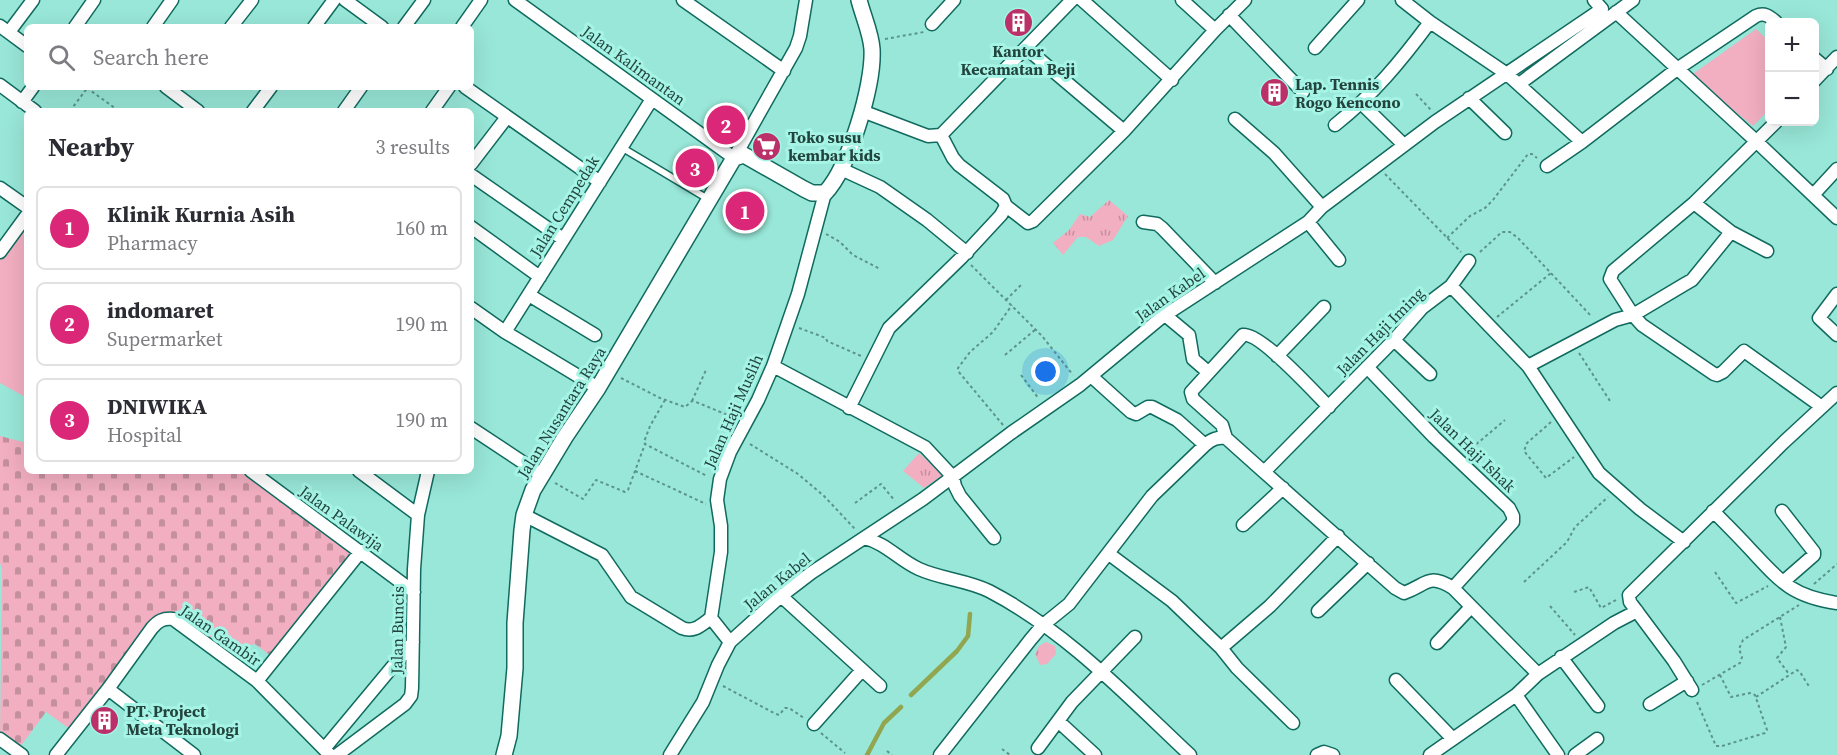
<!DOCTYPE html>
<html lang="en">
<head>
<meta charset="utf-8">
<style>
	:root { --surface:#fff; --page:#f7f7f7; --text:#2b2b33; --muted:#7c7c81; --line:#e1e1e2; --accent:#db2777 }
	body { margin:0; font-family:"Source Serif 4",serif; background:var(--page); color:var(--text) }
	.controls { position:absolute; right:18px; top:18px; display:grid; overflow:hidden; border-radius:9px; box-shadow:0 6px 24px #0002 }
	.controls button { width:54px; height:54px; display:grid; place-items:center; padding:0; border:0; border-bottom:2px solid var(--line); background:var(--surface); color:var(--text); font:30px sans-serif }
	.you { position:absolute; left:1046px; top:372px; width:21px; height:21px; margin:-15px; border:4px solid #fff; border-radius:50%; background:#1a73e8; box-shadow:0 0 0 9px #1a73e833 }
	.badge { display:grid; place-items:center; width:39px; height:39px; border-radius:50%; background:var(--accent); color:#fff; font-size:20px; font-weight:700 }
	.pin { position:absolute; translate:-50% -50%; border:3px solid #fff; box-shadow:0 2px 6px #0006 }
	.list { margin:0; padding:0; list-style:none }
	h2 { display:flex; justify-content:space-between; align-items:center; height:78px; margin:0; padding:0 24px; font-size:26px }
	h2 small { font-size:20px; font-weight:400; color:var(--muted) }
	.list li { display:grid; grid-template-columns:39px 1fr auto; gap:18px; align-items:center; box-sizing:border-box; height:84px; margin:0 12px 12px; padding:0 12px; border:2px solid var(--line); border-radius:9px }
	.list b { display:block; font-size:22px; white-space:nowrap }
	.list p { margin:0; font-size:20px; white-space:nowrap; color:var(--muted) }
	.list em { font-size:20px; font-style:normal; color:var(--muted) }
	.icon { flex:none; width:33px; height:33px; fill:none; stroke:currentColor; stroke-width:2; stroke-linecap:round; stroke-linejoin:round }
	.map { position:relative; flex:none; width:1837px; height:755px; overflow:hidden }
	.search { position:absolute; background:var(--surface); box-shadow:0 6px 24px #0002; left:24px; top:24px; width:450px; height:66px; display:flex; align-items:center; gap:15px; box-sizing:border-box; padding:0 21px; border-radius:9px; color:var(--muted); font-size:22px }
	.panel { position:absolute; background:var(--surface); box-shadow:0 6px 24px #0002; left:24px; top:108px; width:450px; height:366px; border-radius:9px }
	.map>svg:first-child { display:block }
	.grass { fill:url(#grass-tufts) }
	.cemetery { fill:url(#cemetery-stones) }
	.park { fill:#f2afc1 }
	.lines { fill:none; stroke-linecap:round; stroke-linejoin:round }
	.stream { stroke:#91a64e; stroke-width:4.5 }
	.service-casing { stroke:#106a5e; stroke-width:9 }
	.minor-casing { stroke:#106a5e; stroke-width:15 }
	.tertiary-casing { stroke:#106a5e; stroke-width:18 }
	.path { stroke:#5c948a; stroke-width:2; stroke-dasharray:3 3; stroke-linecap:butt }
	.service { stroke:#fff; stroke-width:6 }
	.minor { stroke:#fff; stroke-width:12 }
	.tertiary { stroke:#fff; stroke-width:15 }
	.labels { text-anchor:middle; stroke-width:6; stroke-linejoin:round; paint-order:stroke }
	.poi-label { font-size:16px; font-weight:bold; fill:#23443e; stroke:#a5f4e5; text-anchor:start }
	.street-label { font-size:16px; fill:#23443e; stroke:#a5f4e5 }
</style>
</head>
<body>
<div class="map">
<svg width="1837" height="755" viewBox="0 0 1837 755">
	<defs>
		<pattern id="grass-tufts" width="24" height="20" patternUnits="userSpaceOnUse" patternTransform="scale(1.5)"><rect width="24" height="20" fill="#f2afc1"/><path d="M3 7l-1-3M5 7V3M7 7l1-3M15 17l-1-3M17 17v-4M19 17l1-3" fill="none" stroke="#c4909e"/></pattern>
		<pattern id="cemetery-stones" width="16" height="16" patternUnits="userSpaceOnUse" patternTransform="scale(1.5)"><rect width="16" height="16" fill="#f2afc1"/><path d="M2 7V4a2 2 0 0 1 4 0v3zM10 15v-3a2 2 0 0 1 4 0v3z" fill="#c4909e"/></pattern>
	</defs>
	<rect width="100%" height="100%" fill="#98e7d8"/>
	<path class="grass" d="M1109 200 1128 216 1113 240 1099 246 1086 237H1078L1063 255 1053 243 1069 230 1080 214 1090 217Z
		M919 453 943 475 924 488 903 471Z
		M1046 642 1055 646 1056 654 1047 664 1040 665 1035 654 1039 646Z"/>
	<path class="cemetery" d="M0 436 27 443V471H251L361 551 275 659 255 644 245 647 231 663 166 618 74 732 46 712 17 751 0 739 2 569 0 563Z"/>
	<path class="park" d="M1756 29 1769 41V110L1753 126 1690 76Z
		M27 215V398L0 383V252Z"/>
	<g class="lines">
		<path class="stream" d="M911 695 957 651 968 636 970 614
			M867 755 884 723 901 707"/>
		<defs>
			<path id="service" d="M621 147 708 199"/>
			<path id="minor" d="M345 0 382 27
				M515 0 734 158 796 48 800 36 806 0
				M683 0 784 71
				M1082 0 1172 80
				M1182 0 1215 30 1245 0
				M1402 0 1430 22 1507 74 1582 142 1677 69 1756 16C1765 12 1770 17 1776 22
				M1616 12 1757 142 1837 218
				M1229 15 1303 92
				M932 24 954 0
				M0 26 27 46
				M75 27 94 0
				M153 27 172 0
				M231 27 252 0
				M314 27 334 0
				M404 27 424 0
				M462 27 481 0
				M9 32 33 0
				M1026 48 1124 131
				M1315 48 1358 0
				M1814 58 1827 69
				M1814 81 1837 57
				M1519 84 1633 0
				M0 85 35 111
				M166 87 198 111
				M465 87 600 182
				M1469 98 1505 133
				M22 102 33 87
				M1362 104 1404 145
				M253 111 271 87
				M344 111 361 87
				M432 111 449 87
				M862 111 928 136 941 135 1072 0
				M1235 119 1274 153 1322 207
				M1776 122 1694 203 1613 271 1610 279 1633 315 1642 325 1714 374 1717 375 1723 372 1744 351 1822 407
				M1335 125C1374 94 1401 61 1430 22
				M941 135 953 158 959 165 1003 199 1006 206 1028 223 1033 221 1124 131 1215 30
				M471 164 507 117
				M1547 166 1582 142
				M841 169 880 187 927 220 967 253
				M471 175 563 239
				M0 188 27 207
				M1814 194 1837 169
				M1694 203 1731 232 1767 251
				M1143 222 1157 224 1162 228 1215 283
				M1308 222 1339 260
				M471 227 540 277
				M0 252 27 215
				M1451 286 1469 261
				M1837 294 1819 318 1837 335
				M529 295 595 335
				M471 308 505 332 598 388
				M1165 315 1189 335 1193 359 1208 372
				M505 332 652 99
				M1394 340 1430 374
				M1277 356 1324 307
				M773 366 925 447 953 477 955 486 960 496 994 538
				M1528 366 1615 320 1633 315 1685 284 1692 280 1731 232
				M1367 367 1434 437 1509 508 1513 516V522L1453 588
				M1091 376 1131 412 1136 414 1148 407H1152L1177 420 1205 445
				M849 408 889 328 962 257 1001 215 1006 206
				M471 428 542 475
				M1226 438 1222 425 1193 399 1191 392 1243 335C1260 332 1315 393 1329 407
				M251 471 414 592
				M359 471 418 515
				M1264 472 1395 588 1404 593C1428 584 1428 573 1453 588L1538 674
				M1713 511C1725 523 1737 535 1749 548 1779 580 1790 596 1837 603
				M1782 511 1814 552V555L1783 582
				M524 515 602 555 631 597 682 628C694 633 701 625 711 618
				M1243 525 1283 488
				M864 538C886 543 899 560 919 569 941 579 967 580 989 591 1066 631 1127 696 1190 755
				M1109 554 1172 601 1221 648
				M781 596 880 686
				M1318 611 1368 563
				M730 642 711 618 721 552V526L717 500 720 479 730 452 758 400 773 366 798 294 825 193
				M1437 643 1471 607
				M1561 657 1598 706
				M1396 680 1453 739
				M257 681 361 551
				M108 689 194 755
				M1692 690 1674 661 1630 602 1629 595 1784 442 1837 393
				M1516 695 1558 755
				M1650 704 1687 681
				M1058 721 1095 755
				M1293 723 1237 668 1221 648 1270 606 1338 536
				M814 724 862 670
				M0 739 22 755
				M1038 748 1072 702 1135 637
				M324 749 413 642
				M56 755 108 689 152 628C158 621 163 618 173 619L257 681 330 755
				M337 755 405 704 411 696 412 688 414 569 418 515 428 471
				M670 755 703 702 718 665 730 642 781 596 811 573 923 499 1011 433 1080 385 1162 317 1308 222 1322 207 1435 122 1602 9 1594 0
				M940 755 1031 639 1043 625 1069 604 1152 496 1205 445C1212 439 1217 437 1226 438L1264 472 1394 340 1422 308 1451 286 1528 366 1599 473 1640 509 1684 542
				M1317 755 1324 752 1333 755
				M1430 755 1516 695 1538 674 1614 623 1637 611
				M1575 755 1597 739"/>
			<path id="tertiary" d="M504 755 509 736 515 668V623L522 530 524 515 533 490 565 437 598 388 734 158 744 155 804 189 812 193H825C849 168 874 84 872 49 871 33 863 16 859 0"/>
		</defs>
		<use href="#service" class="service-casing"/>
		<use href="#minor" class="minor-casing"/>
		<use href="#tertiary" class="tertiary-casing"/>
		<path class="path" d="M885 39 924 32
			M87 88 119 111
			M1416 94 1431 110
			M70 111 88 87
			M1385 174 1461 252
			M826 234 840 242 853 255 880 269
			M1447 238 1470 216 1485 208 1493 200 1528 154H1532L1537 158
			M1480 252 1502 232H1510L1518 238 1592 317
			M971 265 1042 336 1073 375
			M1006 300 1022 284
			M1497 317 1551 273
			M799 328 826 338 827 341 861 356
			M1579 353 1610 401
			M1005 355 1036 329
			M1021 375 1039 399
			M621 378 660 398 685 407 692 401 696 402 735 418
			M665 400 650 426 644 442 645 444 707 476
			M692 401 706 370
			M1551 422 1527 443 1524 451 1546 478 1574 457
			M1003 425 958 371V368L970 352 993 332 1012 305
			M750 444 798 474 824 496 855 529
			M1467 452 1505 420
			M635 471 706 504
			M555 483 583 499 596 480 625 492 628 490 645 444
			M855 503 881 484 895 501
			M1715 572 1736 603 1768 586
			M1524 582 1567 542 1575 527 1608 497
			M1814 584 1837 564
			M1574 592 1589 587 1601 608 1618 599
			M1550 606 1575 635
			M1780 617 1786 647 1777 658 1789 674
			M1702 685 1740 663 1742 657 1739 649 1743 640 1799 605
			M723 686 774 713 779 715 785 708H789L804 718
			M1756 697 1797 670 1800 672 1810 688
			M1697 702 1716 746H1722L1765 733 1767 730 1755 695 1750 693 1731 697 1720 675
			M821 733 845 753
			M1002 749 1010 755
			M887 751 892 755"/>
		<use href="#service" class="service"/>
		<use href="#minor" class="minor"/>
		<use href="#tertiary" class="tertiary"/>
	</g>
	<defs>
		<symbol id="building-disc" viewBox="-11 -11 22 22"><circle r="9.5" fill="#bb3068" stroke="#a5f4e5"/><path d="M-4-6H4V6H1V3H-1V6H-4ZM-2.5-4.3h1.7v1.8h-1.7ZM.8-4.3h1.7v1.8H.8ZM-2.5-1h1.7V.8h-1.7ZM.8-1h1.7V.8H.8Z" fill="#fff"/></symbol>
		<symbol id="supermarket-disc" viewBox="-11 -11 22 22"><circle r="9.5" fill="#bb3068" stroke="#a5f4e5"/><path d="M-6-5.5h2.5l.6 2H6L4.5 2H-2.5L-4.4-4H-6ZM-1.5 3.2a1.3 1.3 0 1 0 .1 0ZM3 3.2a1.3 1.3 0 1 0 .1 0Z" fill="#fff"/></symbol>
	</defs>
	<g fill-rule="evenodd">
		<use href="#building-disc" x="1002" y="6" width="33" height="33"/>
		<use href="#building-disc" x="1258" y="76" width="33" height="33"/>
		<use href="#supermarket-disc" x="750" y="130" width="33" height="33"/>
		<use href="#building-disc" x="88" y="704" width="33" height="33"/>
	</g>
	<g class="labels">
		<g class="poi-label">
			<text x="1018" y="57" text-anchor="middle">Kantor<tspan x="1018" dy="18">Kecamatan Beji</tspan></text>
			<text x="1295" y="90">Lap. Tennis<tspan x="1295" dy="18">Rogo Kencono</tspan></text>
			<text x="788" y="143">Toko susu<tspan x="788" dy="18">kembar kids</tspan></text>
			<text x="126" y="717">PT. Project<tspan x="126" dy="18">Meta Teknologi</tspan></text>
		</g>
		<g class="street-label">
			<text transform="translate(634 65) rotate(36)" y="6">Jalan Kalimantan</text>
			<text transform="translate(564 206) rotate(-58)" y="6">Jalan Cempedak</text>
			<text transform="translate(1170 294) rotate(-35)" y="6">Jalan Kabel</text>
			<text transform="translate(1380 331) rotate(-45)" y="6">Jalan Haji Iming</text>
			<text transform="translate(733 411) rotate(-66)" y="6">Jalan Haji Muslih</text>
			<text transform="translate(561 412) rotate(-58)" y="6">Jalan Nusantara Raya</text>
			<text transform="translate(1473 450) rotate(44)" y="6">Jalan Haji Ishak</text>
			<text transform="translate(342 518) rotate(36)" y="6">Jalan Palawija</text>
			<text transform="translate(777 581) rotate(-39)" y="6">Jalan Kabel</text>
			<text transform="translate(397 630) rotate(-89)" y="6">Jalan Buncis</text>
			<text transform="translate(221 635) rotate(35)" y="6">Jalan Gambir</text>
		</g>
	</g>
</svg>
<div class="controls">
<button>+</button>
<button>−</button>
</div>
<div class="you"></div>
<div class="pin badge" style="left:745px;top:211px">1</div>
<div class="pin badge" style="left:726px;top:125px">2</div>
<div class="pin badge" style="left:695px;top:168px">3</div>
<div class="search"><svg class="icon" aria-label="search" viewBox="0 0 24 24"><circle cx="10" cy="10" r="6"/><path d="M15 15l6 6"/></svg>Search here</div>
<section class="panel">
<h2>Nearby<small>3 results</small></h2>
<ul class="list">
<li><span class="badge">1</span><div><b>Klinik Kurnia Asih</b><p>Pharmacy</p></div><em>160 m</em></li>
<li><span class="badge">2</span><div><b>indomaret</b><p>Supermarket</p></div><em>190 m</em></li>
<li><span class="badge">3</span><div><b>DNIWIKA</b><p>Hospital</p></div><em>190 m</em></li>
</ul>
</section>
</div>
</body>
</html>
